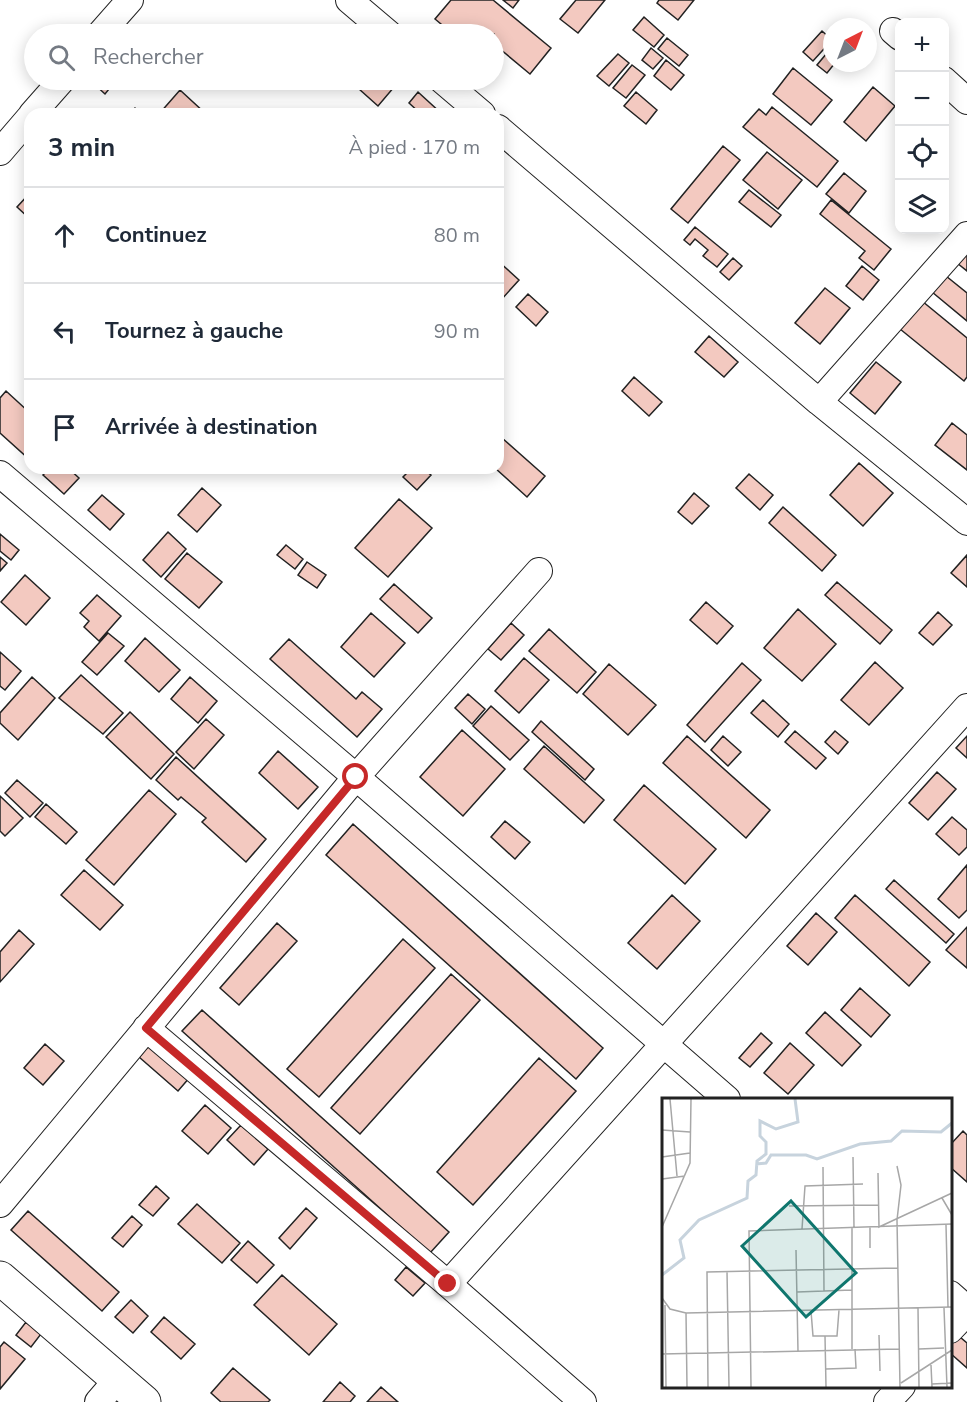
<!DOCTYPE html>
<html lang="fr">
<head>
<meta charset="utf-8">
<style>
	:root { --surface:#fff; --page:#f2f2f3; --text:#1f2937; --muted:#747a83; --line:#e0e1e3 }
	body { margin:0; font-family:"Nunito Sans",sans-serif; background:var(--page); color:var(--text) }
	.controls { position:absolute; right:18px; top:18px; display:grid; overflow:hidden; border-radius:12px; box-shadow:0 3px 15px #0003 }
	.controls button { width:54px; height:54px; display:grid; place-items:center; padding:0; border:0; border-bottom:2px solid var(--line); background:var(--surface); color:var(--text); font:30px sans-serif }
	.compass { position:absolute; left:823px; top:18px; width:54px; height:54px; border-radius:50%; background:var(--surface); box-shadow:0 3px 15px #0003; rotate:42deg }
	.stop { position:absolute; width:18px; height:18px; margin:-14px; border:4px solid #c62828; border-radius:50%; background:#fff }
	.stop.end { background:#c62828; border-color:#fff; box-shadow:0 2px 6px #0008 }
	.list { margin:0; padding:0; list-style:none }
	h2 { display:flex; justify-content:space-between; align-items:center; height:78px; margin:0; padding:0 24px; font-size:26px }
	h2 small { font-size:20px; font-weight:400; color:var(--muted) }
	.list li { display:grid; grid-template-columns:39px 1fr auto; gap:18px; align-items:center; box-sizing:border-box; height:96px; padding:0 24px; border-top:2px solid var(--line) }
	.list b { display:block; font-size:22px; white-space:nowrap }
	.list em { font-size:20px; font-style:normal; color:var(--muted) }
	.icon { flex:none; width:33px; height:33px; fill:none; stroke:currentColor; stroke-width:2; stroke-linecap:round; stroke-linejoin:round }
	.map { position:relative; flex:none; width:967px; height:1402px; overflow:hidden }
	.search { position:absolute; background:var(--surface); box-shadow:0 3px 15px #0003; left:24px; top:24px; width:480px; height:66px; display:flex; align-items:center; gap:15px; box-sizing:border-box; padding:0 21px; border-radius:33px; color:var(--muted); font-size:22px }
	.panel { position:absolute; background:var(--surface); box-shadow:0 3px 15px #0003; left:24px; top:108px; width:480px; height:366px; border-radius:18px }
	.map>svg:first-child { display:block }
	.building { fill:#f3c9c0; stroke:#222; stroke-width:1.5 }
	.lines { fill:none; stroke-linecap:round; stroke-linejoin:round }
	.minor-casing { stroke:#222; stroke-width:28 }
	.secondary-casing { stroke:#222; stroke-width:35 }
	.minor { stroke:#fff; stroke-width:26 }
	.secondary { stroke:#fff; stroke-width:33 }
	.route { stroke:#c62828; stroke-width:8 }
	.inset-river { fill:none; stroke:#c7d3dd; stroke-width:3 }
	.inset-road { fill:none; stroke:#a7a7a7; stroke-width:1.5 }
	.view { fill:#0f766e; fill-opacity:0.15; stroke:#0f766e; stroke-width:3 }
	.inset-edge { fill:none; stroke:#222; stroke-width:3 }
</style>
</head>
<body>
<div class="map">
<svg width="967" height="1402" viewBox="0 0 967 1402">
	<rect width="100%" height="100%" fill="#fff"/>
	<path class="building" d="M451 0H493L551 48 530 74 500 49 494 56V34H453L435 19Z
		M503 0H519L513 8Z
		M576 0H605L578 33 560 19Z
		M659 0H694L678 20 657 3Z
		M644 17 664 35 654 47 633 30Z
		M298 26 308 34H290Z
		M822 31 832 40 813 61 803 52Z
		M667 38 688 55 679 66 658 49Z
		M832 47V63H835L827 73 817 65Z
		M651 48 663 58 653 69 642 60Z
		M618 54 629 63 609 86 597 76Z
		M666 60 684 75 671 90 654 76Z
		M632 65 645 75 626 98 613 88Z
		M793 68 832 100 811 125 773 94Z
		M94 80H110L114 83 105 94 92 82Z
		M349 80H400L378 106Z
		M873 87 895 106 866 141 844 122Z
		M180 90 206 114H159Z
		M418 92 442 114H421L409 103Z
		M636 92 657 110 646 124 624 106Z
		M772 107 838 161 817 187 743 127 759 109 766 115Z
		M135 108 143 114H130Z
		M723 146 740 160 688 223 671 209Z
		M767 152 802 180 778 209 743 180Z
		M844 173 866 191 849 213 826 194Z
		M749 190 781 215 771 227 739 202Z
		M30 193V219L17 207Z
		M831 200 891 249 874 270 859 258 865 251 820 214Z
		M695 227 728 254 717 267 703 256 708 250 695 239 690 245 684 240Z
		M967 251V271L957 263Z
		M733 258 742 266 729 280 720 272Z
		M498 261 519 280 501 300 498 298Z
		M862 266 879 280 863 300 846 286Z
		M946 276 967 293V321L932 292Z
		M825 288 850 308 820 344 795 323Z
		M528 294 548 312 536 326 516 307Z
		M922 301 967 338V377L964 381 900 329Z
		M709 336 738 362 724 377 695 352Z
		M876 362 901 382 875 414 850 393Z
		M634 377 662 402 649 416 622 391Z
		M6 391 30 413V460L0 433V398Z
		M952 423 967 435V470L935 445Z
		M502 438 545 476 527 497 495 468H498V442Z
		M859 463 893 493 863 526 830 495Z
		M50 468H68L79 478 64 494 43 475Z
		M412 468H422L431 475 417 490 403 477Z
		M749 474 773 495 760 510 736 488Z
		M202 488 221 505 197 532 178 515Z
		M694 493 709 506 692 524 678 512Z
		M102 495 124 514 110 530 88 510Z
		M399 499 432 528 388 577 355 548Z
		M783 507 836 555 822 571 769 523Z
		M168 532 186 549 161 577 143 560Z
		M0 534 19 550 11 560 0 551Z
		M286 545 303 559 295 569 277 555Z
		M187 553 222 582 199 608 165 579Z
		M967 555V587L951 573Z
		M0 557 7 563 0 571Z
		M307 562 326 575 317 588 298 575Z
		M25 575 50 598 26 625 1 602Z
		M837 582 892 630 880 644 825 595Z
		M394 584 432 618 418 633 380 599Z
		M97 595 121 616 99 641 84 627 89 621 80 613Z
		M706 602 733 626 717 644 690 620Z
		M798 609 836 644 802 681 764 648Z
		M938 612 952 625 933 645 919 633Z
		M371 613 405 643 374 677 341 647Z
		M511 623 524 635 501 660 488 649Z
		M549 629 596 672 577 693 529 651Z
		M108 633 124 646 97 675 82 662Z
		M145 638 180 670 159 692 125 661Z
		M289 639 356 699 362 692 382 709 357 737 270 659Z
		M0 652 21 671 5 690 0 686Z
		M524 658 549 680 519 713 495 691Z
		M875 662 903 688 869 725 841 700Z
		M742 663 761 680 705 742 687 725Z
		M609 664 656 705 628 735 583 694Z
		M81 675 123 713 103 734 59 698Z
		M32 677 55 698 18 740 0 723V713Z
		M190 677 217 701 198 723 171 699Z
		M468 694 485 709 472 724 455 708Z
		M763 700 789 724 778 737 751 713Z
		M491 706 529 740 510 760 473 726Z
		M130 712 174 754 151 779 106 737Z
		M206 719 224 735 194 769 176 752Z
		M541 721 594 769 585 780 532 732Z
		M462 730 505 769 463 816 420 777Z
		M795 731 826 758 816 769 785 742Z
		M835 731 848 742 838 754 825 742Z
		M687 736 770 810 746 838 663 763Z
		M723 736 741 752 728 766 711 750Z
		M967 736V758L956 748Z
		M544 746 604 800 584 823 524 769Z
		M278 751 318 787 298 809 259 773Z
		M176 757 266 839 246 862 202 822 206 818 181 797 178 800 156 780Z
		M937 772 956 789 928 820 909 803Z
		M17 780 43 803 30 817 5 793Z
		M644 785 716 849 685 884 614 820Z
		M149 790 176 814 114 885 86 860Z
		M0 796 23 818 5 836 0 831Z
		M46 804 77 832 66 844 35 817Z
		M952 817 967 830V847L959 855 936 834Z
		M505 821 530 842 515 859 491 837Z
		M353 824 603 1048 576 1079 326 855Z
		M967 865V910L959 918 938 899Z
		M84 870 123 905 100 930 61 895Z
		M894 880 954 934 946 943 886 889Z
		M672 895 700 921 657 969 628 943Z
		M855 895 930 962 909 986 835 918Z
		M816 913 837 932 808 965 787 946Z
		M277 923 297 941 239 1005 220 988Z
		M967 927V968L946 950Z
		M19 930 34 944 0 982V952Z
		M403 939 435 968 319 1097 287 1069Z
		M451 974 480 1000 360 1134 331 1108Z
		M860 988 890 1015 871 1037 841 1010Z
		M202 1010 449 1232 430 1253 182 1031Z
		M825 1012 861 1045 842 1066 806 1033Z
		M761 1033 772 1043 750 1067 739 1058Z
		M152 1042 190 1077 178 1091 139 1057Z
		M790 1043 814 1065 788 1094 764 1073Z
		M45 1044 64 1061 43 1085 24 1068Z
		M539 1058 576 1091 473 1205 437 1172Z
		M205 1105 231 1128 208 1154 182 1131Z
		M241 1125 268 1149 254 1165 227 1140Z
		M963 1131 967 1135V1182L950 1167V1145Z
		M156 1186 169 1198 153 1216 139 1205Z
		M197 1204 240 1243 222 1263 178 1224Z
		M306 1208 317 1218 290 1249 279 1238Z
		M28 1211 119 1292 102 1311 11 1230Z
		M132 1216 142 1225 123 1247 112 1238Z
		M248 1241 274 1265 257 1283 231 1260Z
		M406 1267 425 1283 413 1296 395 1280Z
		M282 1275 337 1324 309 1355 254 1305Z
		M131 1300 148 1316 133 1333 115 1317Z
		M164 1317 195 1344 181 1359 151 1332Z
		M26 1322 41 1334 31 1347 16 1335Z
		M954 1332 967 1343V1368L950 1353V1335Z
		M4 1342 25 1359 0 1389V1347Z
		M233 1368 270 1400 268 1402H221L211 1393Z
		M340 1382 355 1396 350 1402H323Z
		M381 1387 398 1402H367Z"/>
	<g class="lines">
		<defs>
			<path id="minor" d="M349 0 389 34
				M893 31 900 37
				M100 34 130 0
				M442 80 482 114
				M944 80 967 101
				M32 114 62 80
				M498 128 819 402 967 522
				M0 152 30 117
				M819 402 967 235
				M0 474 356 777 727 1099
				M146 1028 448 1284 583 1402
				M0 1204 356 777 539 571
				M448 1284 967 707
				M950 1294 967 1309
				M950 1330 967 1312
				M98 1402 117 1380
				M887 1402 902 1386"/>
			<path id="secondary" d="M0 1278 144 1402"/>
		</defs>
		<use href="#minor" class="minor-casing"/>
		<use href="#secondary" class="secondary-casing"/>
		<use href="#minor" class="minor"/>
		<use href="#secondary" class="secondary"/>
	</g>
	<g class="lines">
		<path class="route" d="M356 777 146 1028 448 1284"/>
	</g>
	<g transform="translate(662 1098)">
		<rect width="290" height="290" fill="#fff"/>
		<path class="inset-river" d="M94 66 104 65 109 57H144L155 61 198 46 229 43 240 33 279 34 290 25M0 177 22 160 18 142 37 122 85 100 86 83 94 77 95 63 104 56V44L98 38V23L114 31 136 24 133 1"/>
		<path class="inset-road" d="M8 1 15 78M0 32 28 34M0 59 28 55M191 59 192 130M235 68 239 87 235 122 238 289M161 69 162 193M216 75 217 129 290 95M0 81 23 78M280 100 290 117M127 108 217 107M284 127 286 209M0 129 28 65 29 1M208 129V150M190 130V251M140 131 143 88 201 86M134 152 136 253M65 173 67 289M135 194 190 192M0 200 8 211 24 215 290 209M3 207 4 289M256 210 257 289M282 210 285 289M149 213 151 238H175L177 212M24 215 25 289M217 237 218 273M163 238 164 289M257 251 282 250M0 256 237 251M269 267 270 289M164 271 194 270 193 251M239 285 290 252M270 286 290 285M46 289 45 174 236 170M89 289 87 133 290 126"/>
		<path class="view" d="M129 103 194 175 144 219 80 148Z"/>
		<rect width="290" height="290" class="inset-edge"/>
	</g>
</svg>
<div class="controls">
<button>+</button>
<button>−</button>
<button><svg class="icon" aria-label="locate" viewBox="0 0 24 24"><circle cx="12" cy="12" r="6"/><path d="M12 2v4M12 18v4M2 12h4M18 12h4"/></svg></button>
<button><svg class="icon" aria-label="layers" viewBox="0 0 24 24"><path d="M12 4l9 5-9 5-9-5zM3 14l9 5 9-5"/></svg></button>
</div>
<svg class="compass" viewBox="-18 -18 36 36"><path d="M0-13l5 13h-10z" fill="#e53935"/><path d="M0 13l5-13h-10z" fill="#747a83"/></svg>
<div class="stop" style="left:356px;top:777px"></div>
<div class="stop end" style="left:448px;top:1284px"></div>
<div class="search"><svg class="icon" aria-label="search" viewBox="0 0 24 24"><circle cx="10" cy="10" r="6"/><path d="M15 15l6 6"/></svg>Rechercher</div>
<section class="panel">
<h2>3 min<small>À pied · 170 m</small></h2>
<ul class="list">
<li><svg class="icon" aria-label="ahead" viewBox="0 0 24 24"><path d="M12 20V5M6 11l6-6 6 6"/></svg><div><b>Continuez</b></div><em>80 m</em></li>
<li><svg class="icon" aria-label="left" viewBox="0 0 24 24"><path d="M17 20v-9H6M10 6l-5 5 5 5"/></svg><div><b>Tournez à gauche</b></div><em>90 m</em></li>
<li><svg class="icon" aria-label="arrive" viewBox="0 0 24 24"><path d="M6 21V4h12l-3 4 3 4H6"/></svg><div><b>Arrivée à destination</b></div></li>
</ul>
</section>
</div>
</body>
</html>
